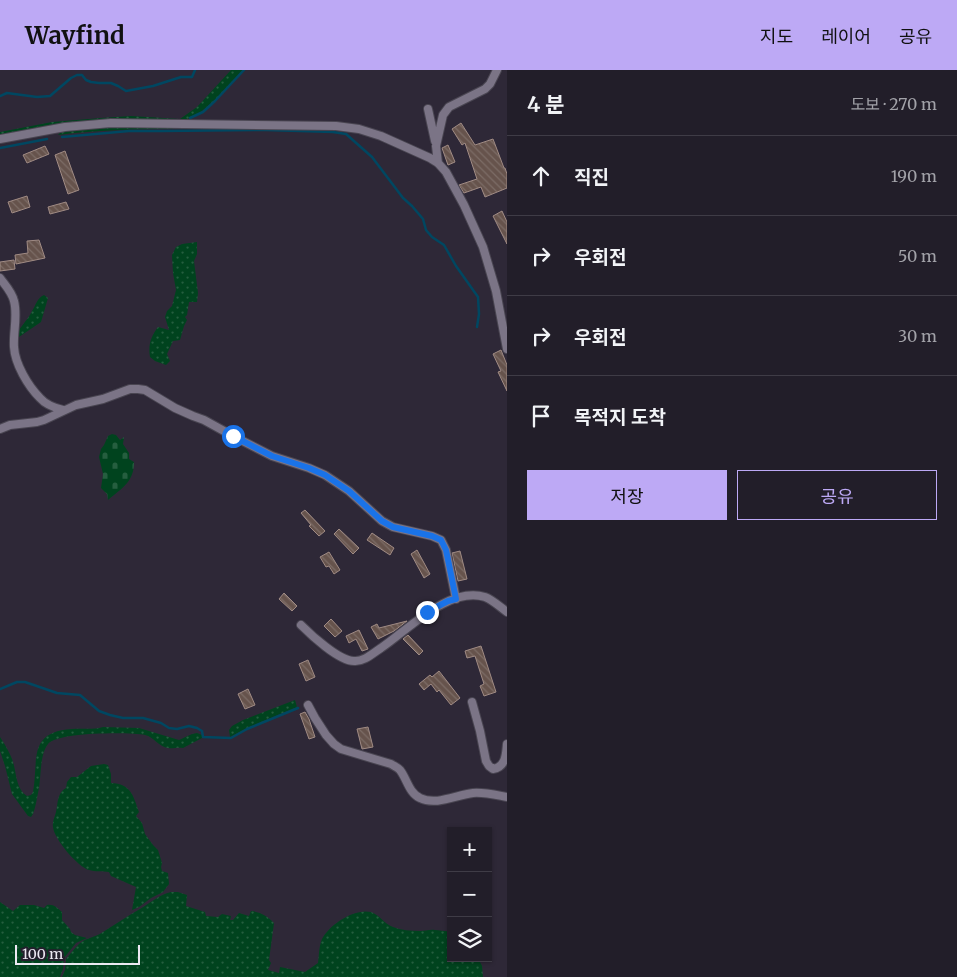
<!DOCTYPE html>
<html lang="ko">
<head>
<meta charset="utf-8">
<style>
	:root { --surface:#221e29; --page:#2e2b35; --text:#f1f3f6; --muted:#a2a2a8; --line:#3f3c46; --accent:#bda9f5 }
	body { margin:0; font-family:Merriweather,"Noto Sans KR",serif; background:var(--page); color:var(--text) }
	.controls { position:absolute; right:15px; bottom:15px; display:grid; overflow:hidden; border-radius:0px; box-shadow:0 1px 4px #0004 }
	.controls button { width:45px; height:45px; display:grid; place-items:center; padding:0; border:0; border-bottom:1px solid var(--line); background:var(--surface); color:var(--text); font:25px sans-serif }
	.scale { position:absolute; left:15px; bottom:12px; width:125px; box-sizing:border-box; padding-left:5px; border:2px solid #ece8f2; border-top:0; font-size:14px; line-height:18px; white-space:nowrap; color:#ece8f2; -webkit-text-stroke:4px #241f2d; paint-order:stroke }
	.stop { position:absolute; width:15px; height:15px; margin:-11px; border:4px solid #1a73e8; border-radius:50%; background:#fff }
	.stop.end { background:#1a73e8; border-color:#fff; box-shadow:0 1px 5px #0008 }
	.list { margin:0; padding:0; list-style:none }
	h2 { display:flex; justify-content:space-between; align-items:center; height:65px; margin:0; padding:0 20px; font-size:21px }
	h2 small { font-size:16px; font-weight:400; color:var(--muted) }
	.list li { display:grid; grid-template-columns:32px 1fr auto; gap:15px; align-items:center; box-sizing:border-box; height:80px; padding:0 20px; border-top:1px solid var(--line) }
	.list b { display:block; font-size:19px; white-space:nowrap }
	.list em { font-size:16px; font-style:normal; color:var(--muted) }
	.actions { display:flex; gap:10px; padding:15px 20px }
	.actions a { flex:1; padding:11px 0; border:1px solid var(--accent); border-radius:0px; text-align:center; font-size:18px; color:var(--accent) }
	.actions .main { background:var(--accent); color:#111 }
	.icon { flex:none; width:28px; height:28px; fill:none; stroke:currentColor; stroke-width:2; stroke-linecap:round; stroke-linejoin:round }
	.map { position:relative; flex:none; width:507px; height:907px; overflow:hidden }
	header { display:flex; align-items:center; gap:30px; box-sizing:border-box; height:70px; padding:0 25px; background:var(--accent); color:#111 }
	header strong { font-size:24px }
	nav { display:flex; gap:28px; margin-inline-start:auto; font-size:18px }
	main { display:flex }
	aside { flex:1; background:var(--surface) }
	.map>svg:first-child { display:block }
	.grass { fill:url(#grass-dots) }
	.cemetery { fill:url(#cemetery-stones) }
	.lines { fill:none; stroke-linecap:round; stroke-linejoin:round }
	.stream { stroke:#004761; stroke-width:2.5 }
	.building { fill:url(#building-back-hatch); stroke:#a08b84 }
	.minor-casing { stroke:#494551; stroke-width:10 }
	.minor { stroke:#7b7486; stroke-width:8 }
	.route { stroke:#1a73e8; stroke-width:6 }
</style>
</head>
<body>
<header>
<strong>Wayfind</strong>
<nav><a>지도</a><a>레이어</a><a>공유</a></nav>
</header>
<main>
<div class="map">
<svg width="507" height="907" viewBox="0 0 507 907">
	<defs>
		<pattern id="grass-dots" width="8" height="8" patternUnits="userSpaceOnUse" patternTransform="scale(1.25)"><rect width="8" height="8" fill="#00431e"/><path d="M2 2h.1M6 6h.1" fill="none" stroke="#255e3f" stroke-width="1.8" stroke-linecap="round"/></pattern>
		<pattern id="cemetery-stones" width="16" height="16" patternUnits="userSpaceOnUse" patternTransform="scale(1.25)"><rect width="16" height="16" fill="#00431e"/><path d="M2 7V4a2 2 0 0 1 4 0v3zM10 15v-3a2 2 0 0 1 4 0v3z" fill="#255e3f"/></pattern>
		<pattern id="building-back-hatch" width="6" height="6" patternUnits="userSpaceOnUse" patternTransform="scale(1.25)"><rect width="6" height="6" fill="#66534c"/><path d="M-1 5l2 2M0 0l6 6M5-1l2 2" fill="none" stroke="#7c6c66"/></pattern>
	</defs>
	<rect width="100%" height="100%" fill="#2e2837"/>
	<path class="grass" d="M231 0H243L215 30 202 41 184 51H91L0 67V62L52 52 101 48 131 46 180 49 197 37Z
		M111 56H174L173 59C135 59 97 60 58 65L60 63 66 60Z
		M197 172V184L194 191 198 223 197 232H189L187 245 185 247 187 250 184 256 180 270 173 271 167 284 170 291 166 295 155 291 150 287C148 275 151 266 158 257L169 260 165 247 167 241 172 236 176 220 173 203 172 185 176 177 182 174Z
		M44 225 48 228 41 252 16 269C17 258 28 251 32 241 36 235 37 228 44 225Z
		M295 630 297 637 247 658 230 667 229 660 232 656 243 650Z
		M103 657 139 658 179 670 192 664 197 663 202 665V668L183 678C177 677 173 679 168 678 159 677 154 667 145 665 130 662 57 662 48 674 40 684 41 706 39 718 37 727 36 736 33 744L31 747 28 746 12 724 5 696 0 681V667C5 674 9 682 12 689 17 702 15 718 27 726L31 725 33 722C39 690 27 662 72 659 82 658 93 660 103 657Z
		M104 694 108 695 111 704V713C131 714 133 725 139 742L136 746 142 753 145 764 153 775 158 780 162 793 161 797 162 801 168 803 169 814 163 822 151 828 139 837 132 840 136 817 111 806 109 802C103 801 95 802 89 800 78 797 54 769 53 757 52 751 55 747 56 742 58 733 57 723 66 718L67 712 71 707H77L91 696Z
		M171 822H178L187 825 186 836 205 842 206 846 218 847 222 844 231 846 230 850H233L239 843 249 846 251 841C261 842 267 846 274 853L269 890 271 893 268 900 279 903 280 897 305 902 318 893C319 886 319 876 322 869 329 855 354 838 371 842 380 845 384 854 393 857 401 860 411 861 420 861 425 861 430 859 435 860 441 860 445 862 451 861V888H478L482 896 483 907H62L65 900 66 889C70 884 74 879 79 874 85 868 96 867 103 862 116 854 127 846 140 839 150 833 159 825 171 822Z
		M0 832 13 841 20 835H34L44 838 47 835C54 834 57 838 62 842V850L70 859 71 862 75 865 87 868 76 873 64 888 63 899 60 907H0Z"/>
	<path class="cemetery" d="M112 364 116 365 120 370 124 367 123 374 129 383V389L134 392C134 412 122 418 108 430L107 424 101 418 103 404 99 387 101 379 104 375 108 366Z"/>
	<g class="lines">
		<path class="stream" d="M0 26 7 23 37 27 50 26 71 8 77 5H82L86 10 91 12 99 13H111L118 16 126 21 153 16 181 7H192L195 0
			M190 48 203 42 215 31 244 0
			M62 67 129 61H162L266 60 333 62 346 64 372 87 403 128 412 136 423 149 426 160 432 167 444 175 456 196 478 227 479 244 477 257
			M0 78 47 69
			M0 619 17 612H25L57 623 80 625 99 641 110 645 123 648H143L161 653 169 658 177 659 189 656 197 658 202 661 203 667 231 668 247 659 298 638"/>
	</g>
	<path class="building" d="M461 53 475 75 493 69 504 98H505L507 104V118L485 127 481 117 464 123 459 115 477 109 465 73 462 75 452 59Z
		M448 75 455 92 448 95 442 78Z
		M45 76 49 84 27 93 23 85Z
		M65 81 79 120 68 124 55 85Z
		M27 126 30 137 12 143 8 132Z
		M66 132 69 139 50 144 48 137Z
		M502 141 507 152V174L493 146Z
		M39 170 45 188 16 194 15 185 28 183 27 171Z
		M14 190 15 199 0 201V192Z
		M501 280 507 295V321L498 302 501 301 493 284Z
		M305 440 325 461 319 466 309 456 311 455 301 443Z
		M339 459 359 478 353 484 334 464Z
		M372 463 394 478 390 485 367 470Z
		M417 480 430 504 424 508 411 484Z
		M460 481 467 509 458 511 452 483Z
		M329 482 340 500 334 504 329 496 326 497 320 487Z
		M284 523 297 536 292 541 279 529Z
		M331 549 342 561 335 567 324 556Z
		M407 551 394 561 378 569 371 557 377 554 379 558Z
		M359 560 368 579 362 581 356 569 349 573 346 566Z
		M408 565 423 581 419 585 403 569Z
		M481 576 496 622 484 626 480 616 484 614 475 586 467 588 465 581Z
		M308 590 315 607 306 611 299 594Z
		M439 601 460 628 451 635 439 620 437 622 431 614 424 620 419 614 430 605 432 607Z
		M248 619 255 635 245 639 238 624Z
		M305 642 309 649 315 667 309 669 300 644Z
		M368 657 373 677 362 679 357 659Z"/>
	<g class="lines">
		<defs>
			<path id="minor" d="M428 39 435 71
				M0 69 65 57 111 53 336 56 359 59 381 66 430 88 438 93 446 102 464 135 483 177 496 221 507 279
				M438 93 436 76 443 45 449 37 485 19 490 14 497 0
				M0 208C5 215 12 222 14 231 18 246 13 262 14 277 15 294 28 316 40 328 46 335 55 338 63 340
				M0 359 10 355 37 352 44 350 76 335 103 329 130 319H138L145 320 175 338 193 346 204 350 233 366 272 386 309 398 325 405 349 421 382 451 393 457 432 466 441 470 446 480 456 529
				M301 555C311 565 339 591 354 591 364 592 373 583 381 578 408 560 449 516 485 527 493 530 500 537 507 542
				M472 632 480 661 486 691 489 696 493 699C506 697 506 684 507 674
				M308 635 315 648 326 665 334 674 341 679 391 694C394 696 397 697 400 700 407 709 409 723 420 728 436 736 456 725 473 723 484 722 496 725 507 727"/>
		</defs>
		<use href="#minor" class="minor-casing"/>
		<use href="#minor" class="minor"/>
	</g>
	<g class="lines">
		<path class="route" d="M233 366 272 386 309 398 325 405 349 421 382 451 393 457 432 466 441 470 446 480 456 529 448 531 427 542"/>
	</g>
</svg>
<div class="controls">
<button>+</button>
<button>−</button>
<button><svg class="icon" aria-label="layers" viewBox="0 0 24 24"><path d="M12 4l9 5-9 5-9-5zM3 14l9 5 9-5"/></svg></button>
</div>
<div class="scale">100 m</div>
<div class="stop" style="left:233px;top:366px"></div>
<div class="stop end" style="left:427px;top:542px"></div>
</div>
<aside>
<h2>4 분<small>도보 · 270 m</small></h2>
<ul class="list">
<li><svg class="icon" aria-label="ahead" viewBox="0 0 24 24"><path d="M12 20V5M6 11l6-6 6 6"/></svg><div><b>직진</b></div><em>190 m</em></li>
<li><svg class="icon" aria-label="right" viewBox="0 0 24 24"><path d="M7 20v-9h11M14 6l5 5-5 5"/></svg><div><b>우회전</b></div><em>50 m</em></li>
<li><svg class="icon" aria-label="right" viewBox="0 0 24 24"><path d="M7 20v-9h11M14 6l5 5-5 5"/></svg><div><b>우회전</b></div><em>30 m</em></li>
<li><svg class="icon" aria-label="arrive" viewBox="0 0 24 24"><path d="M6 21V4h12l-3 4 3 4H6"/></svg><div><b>목적지 도착</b></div></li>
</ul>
<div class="actions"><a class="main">저장</a><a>공유</a></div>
</aside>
</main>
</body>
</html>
